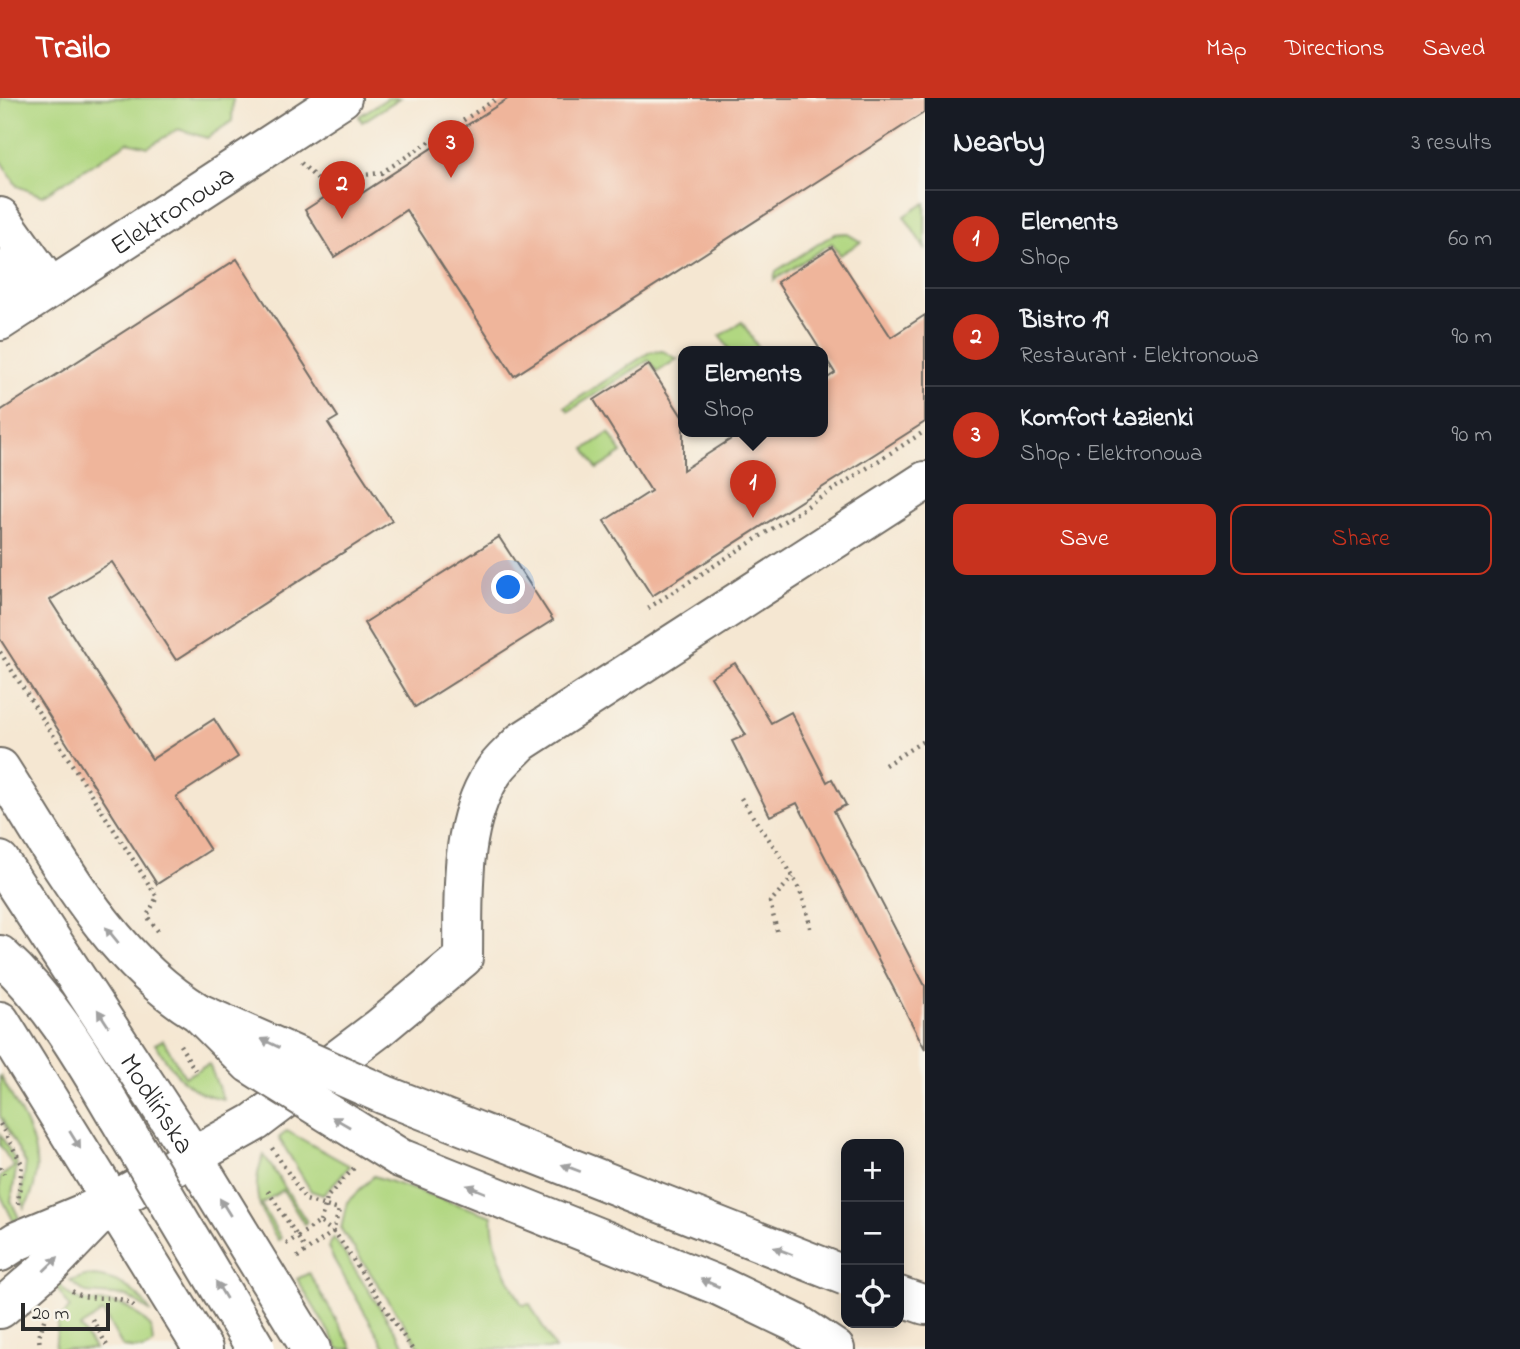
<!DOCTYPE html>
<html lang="en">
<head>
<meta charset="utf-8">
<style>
	:root { --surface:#171b24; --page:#20242c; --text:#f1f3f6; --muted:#9ea1a6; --line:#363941; --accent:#c8321e }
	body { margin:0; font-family:"Indie Flower",sans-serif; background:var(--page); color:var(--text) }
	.controls { position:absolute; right:21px; bottom:21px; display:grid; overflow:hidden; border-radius:14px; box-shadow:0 4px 18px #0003 }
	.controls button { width:63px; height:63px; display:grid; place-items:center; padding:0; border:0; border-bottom:2px solid var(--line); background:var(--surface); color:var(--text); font:35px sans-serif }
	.scale { position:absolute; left:21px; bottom:18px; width:89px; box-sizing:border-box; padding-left:7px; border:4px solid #2b2b2b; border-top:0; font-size:19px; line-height:24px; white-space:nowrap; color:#2b2b2b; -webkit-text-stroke:5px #f7f3e8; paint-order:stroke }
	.you { position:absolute; left:509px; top:490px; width:24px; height:24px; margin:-18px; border:5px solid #fff; border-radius:50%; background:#1a73e8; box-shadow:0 0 0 10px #1a73e833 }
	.badge { display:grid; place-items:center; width:46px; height:46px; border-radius:50%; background:var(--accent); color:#fff; font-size:23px; font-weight:700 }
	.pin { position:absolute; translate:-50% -58px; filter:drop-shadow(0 2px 4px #0008) }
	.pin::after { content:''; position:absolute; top:37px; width:24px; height:21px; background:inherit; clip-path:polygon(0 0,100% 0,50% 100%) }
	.popup { position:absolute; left:678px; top:248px; width:150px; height:91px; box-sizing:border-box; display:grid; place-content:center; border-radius:14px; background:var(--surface); filter:drop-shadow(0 2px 5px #0005); font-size:23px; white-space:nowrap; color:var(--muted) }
	.popup b { font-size:26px; color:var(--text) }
	.popup::after { content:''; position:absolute; left:50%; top:100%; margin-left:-14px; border:14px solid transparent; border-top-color:var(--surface) }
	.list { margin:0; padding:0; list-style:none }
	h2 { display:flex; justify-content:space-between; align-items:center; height:91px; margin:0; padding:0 28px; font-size:30px }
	h2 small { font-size:23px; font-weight:400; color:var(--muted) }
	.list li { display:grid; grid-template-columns:46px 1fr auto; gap:21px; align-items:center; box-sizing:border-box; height:98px; padding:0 28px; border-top:2px solid var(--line) }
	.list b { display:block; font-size:26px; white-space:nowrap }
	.list p { margin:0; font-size:23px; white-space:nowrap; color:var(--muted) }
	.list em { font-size:23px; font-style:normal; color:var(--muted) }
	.actions { display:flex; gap:14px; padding:21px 28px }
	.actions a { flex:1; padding:16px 0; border:2px solid var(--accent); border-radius:14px; text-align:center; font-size:24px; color:var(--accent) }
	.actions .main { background:var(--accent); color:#fff }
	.icon { flex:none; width:38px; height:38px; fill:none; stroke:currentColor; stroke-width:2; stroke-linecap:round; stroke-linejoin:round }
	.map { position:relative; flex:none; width:925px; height:1251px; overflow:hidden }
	header { display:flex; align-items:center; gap:42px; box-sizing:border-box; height:98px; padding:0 35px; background:var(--accent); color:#fff }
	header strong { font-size:33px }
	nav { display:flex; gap:38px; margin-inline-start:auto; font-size:24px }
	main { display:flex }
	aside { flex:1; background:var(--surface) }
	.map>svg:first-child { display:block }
	.green { fill:#b1d781; stroke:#6e8156; stroke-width:2 }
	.building { fill:#efb59b }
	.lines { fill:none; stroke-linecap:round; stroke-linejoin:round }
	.minor-casing { stroke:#726d65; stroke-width:42 }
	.major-casing { stroke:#726d65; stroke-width:42 }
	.highway-casing { stroke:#726d65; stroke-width:42 }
	.path { stroke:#726d65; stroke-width:4.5; stroke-dasharray:2 5; stroke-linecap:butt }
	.minor { stroke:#fff; stroke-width:38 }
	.major { stroke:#fff; stroke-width:38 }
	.highway { stroke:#fff; stroke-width:38 }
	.major-bridge-casing { stroke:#726d65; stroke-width:42; stroke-linecap:butt }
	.highway-bridge-casing { stroke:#726d65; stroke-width:42; stroke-linecap:butt }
	.major-bridge { stroke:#fff; stroke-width:38 }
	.highway-bridge { stroke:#fff; stroke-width:38 }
	.oneway { fill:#a0a0a0 }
	.labels { text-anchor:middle; stroke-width:5; stroke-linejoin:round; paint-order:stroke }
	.street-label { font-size:28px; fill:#2b2b2b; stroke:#f7f3e8 }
</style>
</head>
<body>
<header>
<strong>Trailo</strong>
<nav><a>Map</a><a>Directions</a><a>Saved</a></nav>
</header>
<main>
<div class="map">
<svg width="925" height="1251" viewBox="0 0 925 1251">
	<rect width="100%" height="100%" fill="#f7f3e8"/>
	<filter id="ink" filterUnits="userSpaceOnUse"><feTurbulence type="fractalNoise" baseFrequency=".0143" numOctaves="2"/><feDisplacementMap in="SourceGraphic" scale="14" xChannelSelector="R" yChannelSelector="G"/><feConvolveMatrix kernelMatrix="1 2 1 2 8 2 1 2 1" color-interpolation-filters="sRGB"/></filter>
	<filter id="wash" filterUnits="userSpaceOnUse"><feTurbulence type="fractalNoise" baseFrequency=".00686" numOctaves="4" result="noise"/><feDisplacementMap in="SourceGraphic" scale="28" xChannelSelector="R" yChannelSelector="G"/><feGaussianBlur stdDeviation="1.57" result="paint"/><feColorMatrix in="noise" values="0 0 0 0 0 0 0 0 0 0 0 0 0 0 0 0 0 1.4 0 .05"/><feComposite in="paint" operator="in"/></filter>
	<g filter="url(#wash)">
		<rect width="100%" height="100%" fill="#f5e7d2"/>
		<path class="green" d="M0 0H233L232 23 207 40 178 31 148 49 128 44 42 98 17 88 0 62Z
			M388 0H400L362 24 359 18Z
			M925 105V151L904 118Z
			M846 135 861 144 840 157 832 145 774 182 776 173 834 136Z
			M742 224 761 254H731L720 238Z
			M663 253 677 261 657 274 649 262 569 313 565 309 650 254Z
			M609 335 622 355 597 371 585 351Z
			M163 942 185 979 209 966 223 1001C185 994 175 975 155 946Z
			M0 977C22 1018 55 1064 24 1110L21 1099 26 1066 0 1018Z
			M287 1033 350 1068 323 1097 311 1093 279 1040Z
			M0 1036 17 1066 11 1103 19 1120 14 1124 0 1096V1079L14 1069 0 1047Z
			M264 1057 307 1124 304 1126 283 1092 261 1106 281 1140 278 1142C259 1113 249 1091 264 1057Z
			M374 1078 492 1118C494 1157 505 1174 522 1207L530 1206 555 1251H421L341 1131 347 1104Z
			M334 1140 407 1251H386L333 1160 328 1149Z
			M309 1175 353 1251H339L297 1181Z
			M85 1178C113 1177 136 1190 151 1214L127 1198 86 1195 70 1183Z
			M58 1184C79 1216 98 1197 124 1208 135 1212 143 1222 151 1229L153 1246 144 1251 123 1249 103 1214 80 1229 94 1251H55L58 1223 70 1210 55 1187Z"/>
		<g id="blocks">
			<path class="building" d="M509 0H925V14L514 278 406 112 334 159 305 112 350 83 359 97Z
				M832 149 891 239 925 217V324L652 498 604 423 651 393 594 302 649 267 683 320V372L742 334H823V283L835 275 777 184Z
				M237 161 338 319 328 325 392 423 176 562 112 464 50 502 152 661 214 621 238 659 176 699 210 752 157 786 0 541V313Z
				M499 439 553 522 415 609 364 525Z
				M735 565 771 625 791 614 827 684 832 681 846 707 834 713 925 888V951L797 705 770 718 732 643 746 637 711 579Z"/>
		</g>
	</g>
	<g filter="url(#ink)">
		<use href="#blocks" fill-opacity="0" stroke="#726d65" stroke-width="2"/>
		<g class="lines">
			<defs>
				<g id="minor">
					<path d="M0 119 51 190"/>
					<path d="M0 172 23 208"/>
					<path id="s1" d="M0 223 342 0"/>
					<path d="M0 1154 17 1143 113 1103 255 1024 378 931 463 860C464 800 458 729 492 676 499 664 512 654 521 644L925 383"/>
					<path d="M0 1211 53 1165 102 1114"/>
				</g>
				<g id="major">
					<path d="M0 670C56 757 108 860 199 915"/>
					<path id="s2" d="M0 763 194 1060 311 1251"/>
					<path d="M0 923 203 1251"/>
					<path d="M899 1198 925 1207"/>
				</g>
				<path id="highway" d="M0 857C51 903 83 960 118 1019
					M400 1060 717 1187 796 1225 835 1251"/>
			</defs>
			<use href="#minor" class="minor-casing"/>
			<use href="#major" class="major-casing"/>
			<use href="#highway" class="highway-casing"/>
			<path class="path" d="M301 65 326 90 351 73 355 78 381 75 498 0
				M648 510 925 333
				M0 554 157 799 147 818 158 833
				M885 667 925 642
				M741 700C766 742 804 779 810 830
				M777 833 770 804 793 779
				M180 947 195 972
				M0 1026 22 1066 18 1106
				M272 1050 306 1102 339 1112 333 1134 295 1161
				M0 1069 4 1076
				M268 1093 306 1152
				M320 1124 328 1098 354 1070
				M286 1146 320 1124 336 1136 412 1251
				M72 1193C91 1206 116 1193 134 1208
				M92 1221 109 1251
				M40 1251 39 1239 45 1219"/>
			<use href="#minor" class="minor"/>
			<use href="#major" class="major"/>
			<use href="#highway" class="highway"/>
			<defs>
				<path id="major-bridge" d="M199 915 385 997 846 1178"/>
				<path id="highway-bridge" d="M199 915 250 966 400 1060
					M118 1019 256 1251"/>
			</defs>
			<use href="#major-bridge" class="major-bridge-casing"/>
			<use href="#highway-bridge" class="highway-bridge-casing"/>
			<use href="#major-bridge" class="major-bridge"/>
			<use href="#highway-bridge" class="highway-bridge"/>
		</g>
		<defs><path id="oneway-solid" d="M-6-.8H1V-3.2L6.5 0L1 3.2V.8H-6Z" transform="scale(1.75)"/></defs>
		<g class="oneway">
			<use href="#oneway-solid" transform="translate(112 837) rotate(-129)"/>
			<use href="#oneway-solid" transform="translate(103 920) rotate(-123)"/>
			<use href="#oneway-solid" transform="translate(270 945) rotate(-154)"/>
			<use href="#oneway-solid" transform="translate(341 1024) rotate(-150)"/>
			<use href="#oneway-solid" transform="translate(75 1042) rotate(58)"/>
			<use href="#oneway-solid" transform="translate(571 1070) rotate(-159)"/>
			<use href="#oneway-solid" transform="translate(476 1091) rotate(-158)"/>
			<use href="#oneway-solid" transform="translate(225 1109) rotate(-122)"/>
			<use href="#oneway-solid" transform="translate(783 1153) rotate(-159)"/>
			<use href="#oneway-solid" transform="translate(51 1166) rotate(-44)"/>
			<use href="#oneway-solid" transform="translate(710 1185) rotate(-157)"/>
			<use href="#oneway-solid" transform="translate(221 1192) rotate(-121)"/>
		</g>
	</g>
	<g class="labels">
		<g class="street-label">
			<text dy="10" stroke="none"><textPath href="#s1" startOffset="205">Elektronowa</textPath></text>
			<text dy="10" stroke="none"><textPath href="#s2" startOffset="289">Modlińska</textPath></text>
		</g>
	</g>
</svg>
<div class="controls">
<button>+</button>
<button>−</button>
<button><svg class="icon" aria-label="locate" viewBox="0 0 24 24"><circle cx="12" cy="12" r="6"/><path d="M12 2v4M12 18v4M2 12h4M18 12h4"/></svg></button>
</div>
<div class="scale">20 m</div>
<div class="you"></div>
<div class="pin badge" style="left:753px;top:420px">1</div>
<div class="popup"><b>Elements</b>Shop</div>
<div class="pin badge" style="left:342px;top:121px">2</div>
<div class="pin badge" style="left:451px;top:80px">3</div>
</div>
<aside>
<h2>Nearby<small>3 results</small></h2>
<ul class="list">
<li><span class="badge">1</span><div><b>Elements</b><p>Shop</p></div><em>60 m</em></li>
<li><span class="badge">2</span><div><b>Bistro 19</b><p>Restaurant · Elektronowa</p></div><em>90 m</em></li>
<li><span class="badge">3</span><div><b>Komfort Łazienki</b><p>Shop · Elektronowa</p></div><em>90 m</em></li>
</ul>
<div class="actions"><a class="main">Save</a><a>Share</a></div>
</aside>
</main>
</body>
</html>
